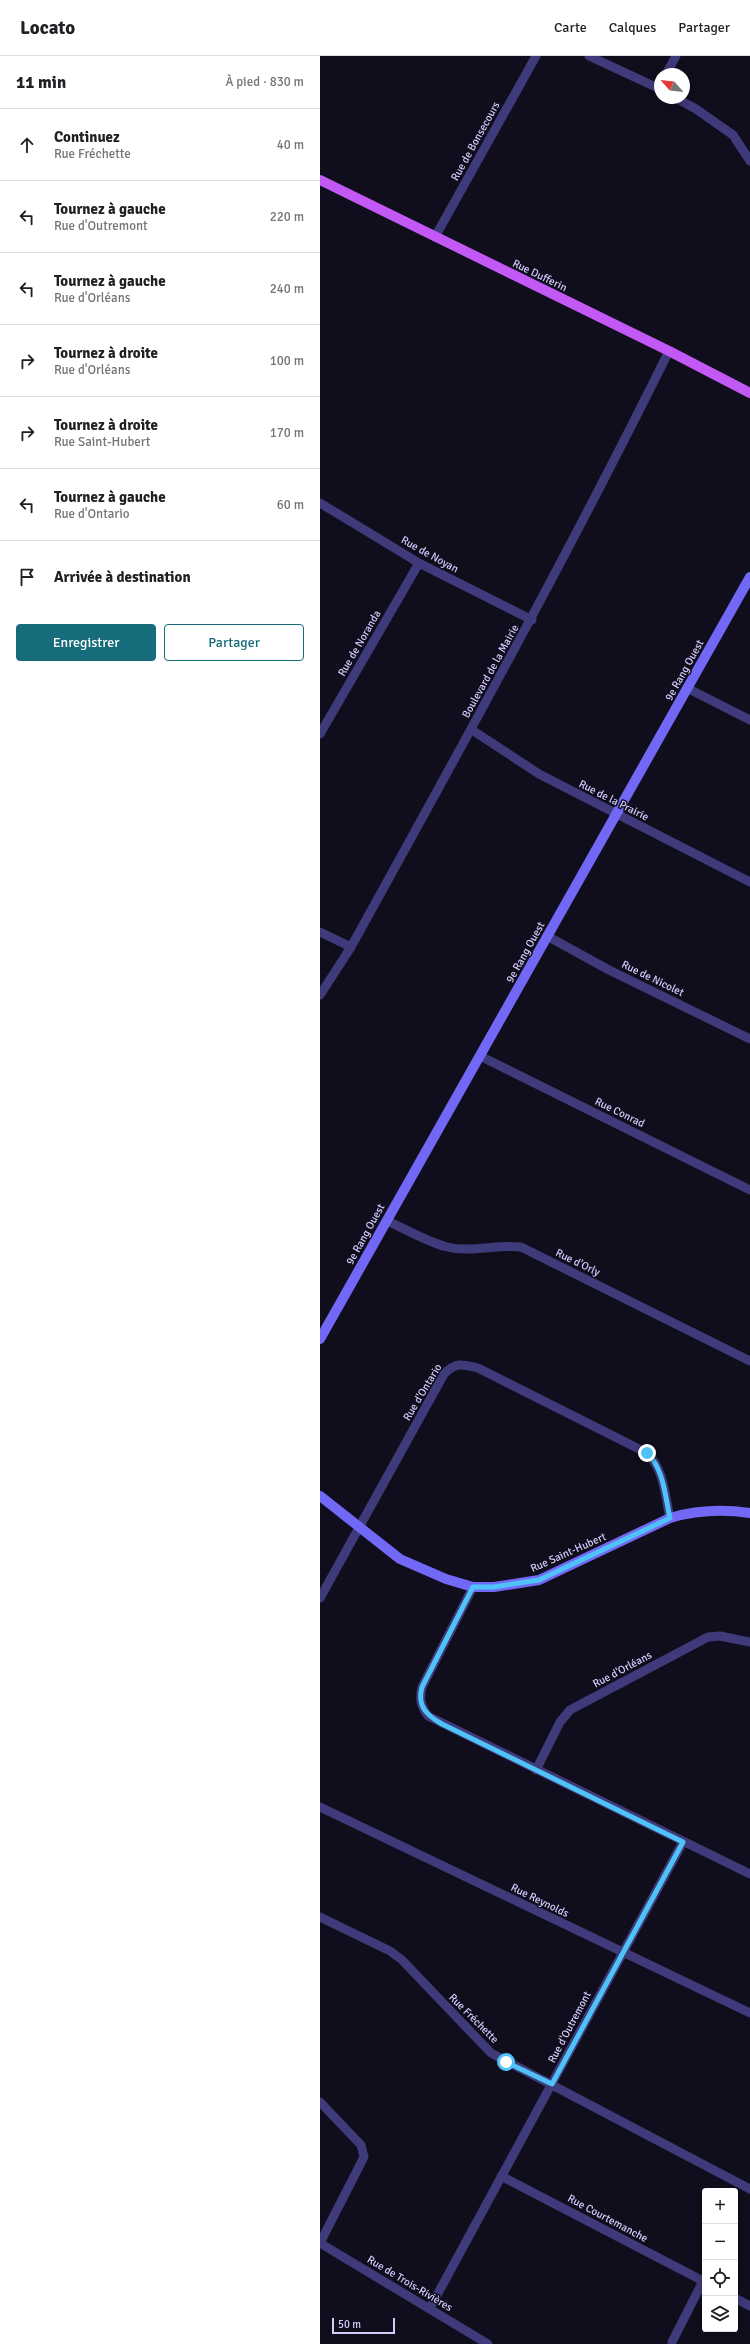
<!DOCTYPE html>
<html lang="fr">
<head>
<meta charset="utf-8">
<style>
	:root { --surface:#fff; --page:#f2f2f2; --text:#202124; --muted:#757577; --line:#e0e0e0; --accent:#176c7b }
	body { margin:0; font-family:Signika,sans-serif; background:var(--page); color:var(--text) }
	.controls { position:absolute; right:12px; bottom:12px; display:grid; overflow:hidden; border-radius:4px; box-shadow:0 2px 10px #0003 }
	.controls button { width:36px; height:36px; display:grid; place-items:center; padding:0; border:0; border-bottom:1px solid var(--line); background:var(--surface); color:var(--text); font:20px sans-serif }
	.compass { position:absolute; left:334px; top:12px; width:36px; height:36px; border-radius:50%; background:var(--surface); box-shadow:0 2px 10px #0003; rotate:297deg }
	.scale { position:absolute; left:12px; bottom:10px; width:63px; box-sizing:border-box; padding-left:4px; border:2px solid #d3ccfc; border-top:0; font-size:11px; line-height:14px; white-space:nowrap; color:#d3ccfc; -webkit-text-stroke:3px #100d1d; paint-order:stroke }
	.stop { position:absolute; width:12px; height:12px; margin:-9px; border:3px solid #4fc3f7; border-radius:50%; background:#fff }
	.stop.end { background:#4fc3f7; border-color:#fff; box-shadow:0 1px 4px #0008 }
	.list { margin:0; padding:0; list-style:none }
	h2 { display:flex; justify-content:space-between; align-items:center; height:52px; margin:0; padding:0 16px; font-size:17px }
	h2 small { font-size:13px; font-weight:400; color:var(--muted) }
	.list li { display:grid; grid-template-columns:26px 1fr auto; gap:12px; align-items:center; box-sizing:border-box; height:72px; padding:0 16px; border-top:1px solid var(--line) }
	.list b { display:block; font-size:15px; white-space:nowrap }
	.list p { margin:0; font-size:13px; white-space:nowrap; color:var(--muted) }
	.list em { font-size:13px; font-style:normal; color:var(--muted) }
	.actions { display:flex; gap:8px; padding:12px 16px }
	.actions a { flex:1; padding:9px 0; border:1px solid var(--accent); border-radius:4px; text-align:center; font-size:14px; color:var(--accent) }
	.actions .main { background:var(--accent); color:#fff }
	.icon { flex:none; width:22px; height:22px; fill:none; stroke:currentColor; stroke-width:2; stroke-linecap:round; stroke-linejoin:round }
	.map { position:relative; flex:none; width:430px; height:2288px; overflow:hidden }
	header { display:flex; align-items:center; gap:24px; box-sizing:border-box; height:56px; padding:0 20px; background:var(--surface); border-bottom:1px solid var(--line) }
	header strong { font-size:19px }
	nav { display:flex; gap:22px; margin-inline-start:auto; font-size:14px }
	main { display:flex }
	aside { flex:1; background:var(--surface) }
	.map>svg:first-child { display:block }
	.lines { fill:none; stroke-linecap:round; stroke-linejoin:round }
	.street { stroke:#3f3a79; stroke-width:9 }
	.secondary { stroke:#7268f6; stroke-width:10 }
	.primary { stroke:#c259f5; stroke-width:10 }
	.route { stroke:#4fc3f7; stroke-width:5 }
	.labels { text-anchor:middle; stroke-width:3; stroke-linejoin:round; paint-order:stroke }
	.street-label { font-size:11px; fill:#d3ccfc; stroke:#100d1d }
</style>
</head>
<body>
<header>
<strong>Locato</strong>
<nav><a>Carte</a><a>Calques</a><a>Partager</a></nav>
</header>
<main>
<aside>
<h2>11 min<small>À pied · 830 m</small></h2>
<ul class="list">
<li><svg class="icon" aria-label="ahead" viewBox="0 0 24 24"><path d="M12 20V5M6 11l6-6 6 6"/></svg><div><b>Continuez</b><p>Rue Fréchette</p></div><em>40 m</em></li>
<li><svg class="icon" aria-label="left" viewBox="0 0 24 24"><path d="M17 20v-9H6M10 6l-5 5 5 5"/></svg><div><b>Tournez à gauche</b><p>Rue d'Outremont</p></div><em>220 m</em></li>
<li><svg class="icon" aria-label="left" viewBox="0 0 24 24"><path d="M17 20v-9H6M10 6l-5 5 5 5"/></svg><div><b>Tournez à gauche</b><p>Rue d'Orléans</p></div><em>240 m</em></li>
<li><svg class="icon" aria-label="right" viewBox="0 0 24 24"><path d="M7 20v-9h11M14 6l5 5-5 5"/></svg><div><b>Tournez à droite</b><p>Rue d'Orléans</p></div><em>100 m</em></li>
<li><svg class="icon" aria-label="right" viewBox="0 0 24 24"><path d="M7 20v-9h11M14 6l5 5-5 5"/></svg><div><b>Tournez à droite</b><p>Rue Saint-Hubert</p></div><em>170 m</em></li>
<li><svg class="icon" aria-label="left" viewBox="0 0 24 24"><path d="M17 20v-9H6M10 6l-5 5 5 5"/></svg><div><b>Tournez à gauche</b><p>Rue d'Ontario</p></div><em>60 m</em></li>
<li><svg class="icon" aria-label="arrive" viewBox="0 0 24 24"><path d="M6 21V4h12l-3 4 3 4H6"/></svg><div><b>Arrivée à destination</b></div></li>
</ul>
<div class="actions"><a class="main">Enregistrer</a><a>Partager</a></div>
</aside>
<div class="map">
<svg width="430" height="2288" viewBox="0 0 430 2288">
	<rect width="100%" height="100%" fill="#100d1d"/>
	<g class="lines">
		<path class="street" d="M269 0 340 33
			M346 18 356 0
			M356 42 376 53 413 79 430 105
			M115 181 216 0
			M0 447 99 507 212 564
			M367 632 430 664
			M152 674 219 718 430 826
			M0 678 99 507
			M0 876 31 891
			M227 880 289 914 430 983
			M0 939 31 891C140 694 249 497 349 295
			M160 1000 430 1134
			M67 1165C86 1173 107 1186 127 1191 151 1197 176 1188 201 1191L430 1305
			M153 1531 102 1631C99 1644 101 1650 108 1660L430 1818
			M0 1542 124 1318C136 1306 142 1308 158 1312L327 1397C344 1413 345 1440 350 1462
			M216 1714 240 1666 250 1654 388 1581 400 1580 430 1586
			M0 1751 430 1957
			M0 1861 70 1895 82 1904 171 1997 430 2133
			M0 2046 41 2089 44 2101 0 2187
			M181 2120 385 2226
			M0 2187 168 2288
			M415 2242 430 2250
			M110 2252 363 1786
			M352 2286 383 2225"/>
		<path class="secondary" d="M0 1283 430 521
			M0 1440 80 1503 126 1523 153 1531H174L219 1524 350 1462C377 1454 402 1453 430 1457"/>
		<path class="primary" d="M0 124 349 295 430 337"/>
	</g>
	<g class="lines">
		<path class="route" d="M186 2006 232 2028 363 1786 122 1668C106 1659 97 1650 102 1631L153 1531H174L219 1524 350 1462C345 1440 344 1413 327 1397"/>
	</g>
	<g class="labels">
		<g class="street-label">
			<text transform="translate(155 85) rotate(-61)" y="4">Rue de Bonsecours</text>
			<text transform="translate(220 219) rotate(26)" y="4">Rue Dufferin</text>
			<text transform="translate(110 498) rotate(29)" y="4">Rue de Noyan</text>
			<text transform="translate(39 587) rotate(-60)" y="4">Rue de Noranda</text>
			<text transform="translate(364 614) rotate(-61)" y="4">9e Rang Ouest</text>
			<text transform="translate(170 615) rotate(-61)" y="4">Boulevard de la Mairie</text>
			<text transform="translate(294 744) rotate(27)" y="4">Rue de la Prairie</text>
			<text transform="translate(205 896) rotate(-61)" y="4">9e Rang Ouest</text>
			<text transform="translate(333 922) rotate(26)" y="4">Rue de Nicolet</text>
			<text transform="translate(300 1056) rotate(26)" y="4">Rue Conrad</text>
			<text transform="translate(45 1178) rotate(-61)" y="4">9e Rang Ouest</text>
			<text transform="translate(258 1206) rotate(26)" y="4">Rue d'Orly</text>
			<text transform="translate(102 1336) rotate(-59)" y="4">Rue d'Ontario</text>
			<text transform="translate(248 1496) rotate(-24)" y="4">Rue Saint-Hubert</text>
			<text transform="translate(302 1613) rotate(-28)" y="4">Rue d'Orléans</text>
			<text transform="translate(220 1844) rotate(26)" y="4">Rue Reynolds</text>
			<text transform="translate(154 1962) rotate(45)" y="4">Rue Fréchette</text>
			<text transform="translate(249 1971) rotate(-62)" y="4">Rue d'Outremont</text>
			<text transform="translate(288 2162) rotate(28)" y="4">Rue Courtemanche</text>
			<text transform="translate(90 2227) rotate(31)" y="4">Rue de Trois-Rivières</text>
		</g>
	</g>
</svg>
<div class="controls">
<button>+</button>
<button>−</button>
<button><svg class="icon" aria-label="locate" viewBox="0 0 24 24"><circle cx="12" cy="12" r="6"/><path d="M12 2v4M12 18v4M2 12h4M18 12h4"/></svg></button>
<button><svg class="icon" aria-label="layers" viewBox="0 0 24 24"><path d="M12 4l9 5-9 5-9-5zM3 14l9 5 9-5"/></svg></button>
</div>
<svg class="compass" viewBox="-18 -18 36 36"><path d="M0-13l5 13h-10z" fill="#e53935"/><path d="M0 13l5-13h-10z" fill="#757577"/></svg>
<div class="scale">50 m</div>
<div class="stop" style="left:186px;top:2006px"></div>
<div class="stop end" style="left:327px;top:1397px"></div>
</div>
</main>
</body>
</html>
